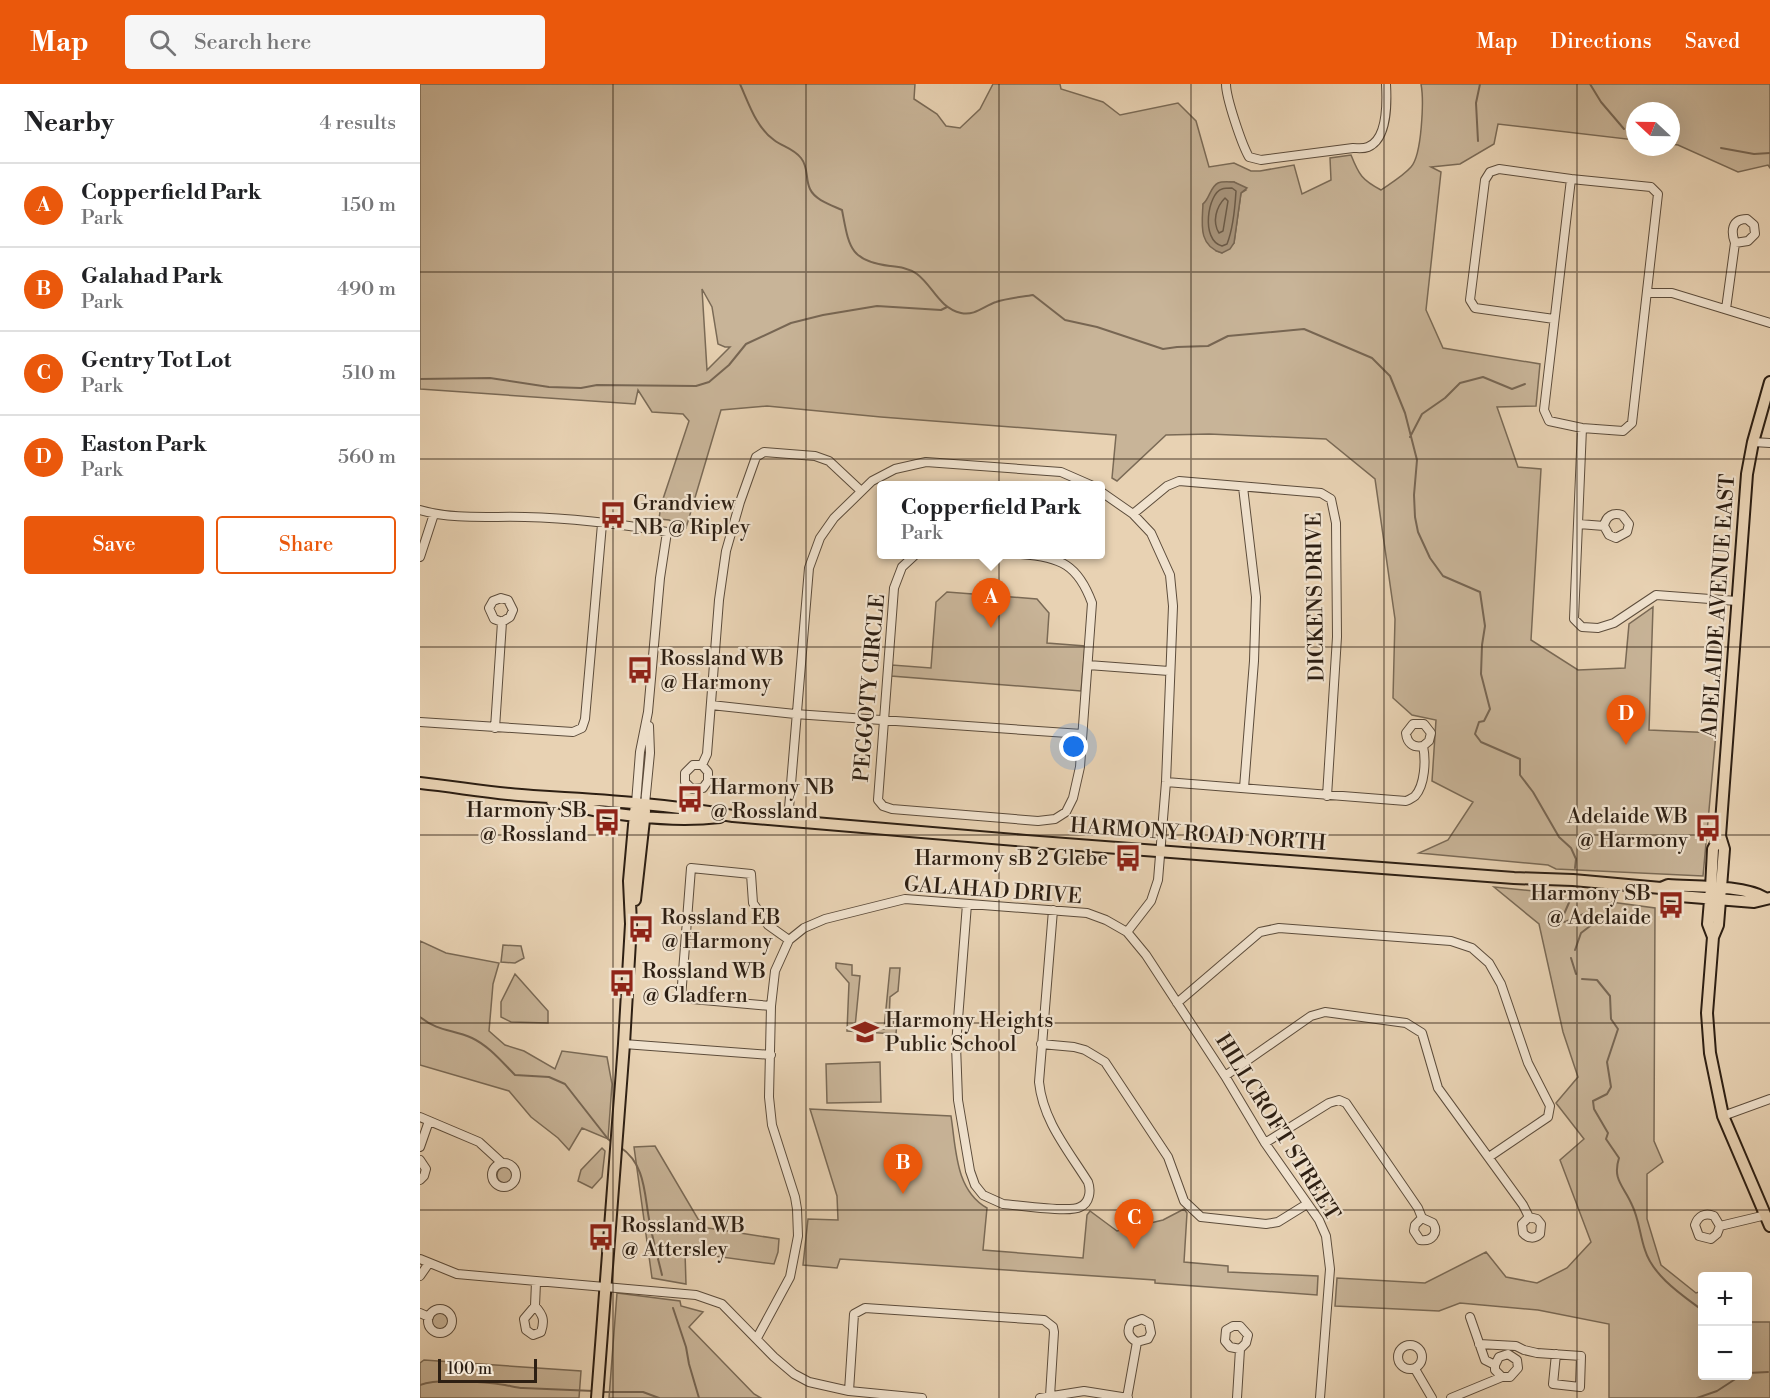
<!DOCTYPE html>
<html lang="en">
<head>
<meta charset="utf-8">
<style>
	:root { --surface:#fff; --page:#f6f6f6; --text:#202124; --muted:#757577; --line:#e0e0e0; --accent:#ea580c }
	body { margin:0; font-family:"Libre Bodoni",serif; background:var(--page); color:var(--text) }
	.controls { position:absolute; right:18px; bottom:18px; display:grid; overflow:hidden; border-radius:6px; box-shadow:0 6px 24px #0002 }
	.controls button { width:54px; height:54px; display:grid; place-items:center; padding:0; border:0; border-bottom:2px solid var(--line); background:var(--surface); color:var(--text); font:30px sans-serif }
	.compass { position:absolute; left:1206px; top:18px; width:54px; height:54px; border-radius:50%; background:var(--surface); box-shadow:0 6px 24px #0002; rotate:292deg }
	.scale { position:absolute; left:18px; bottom:15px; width:99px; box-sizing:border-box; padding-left:6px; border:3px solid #2d1f13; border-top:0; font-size:16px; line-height:21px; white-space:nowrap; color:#2d1f13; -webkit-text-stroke:4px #f0e2ce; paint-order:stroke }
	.you { position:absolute; left:654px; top:663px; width:21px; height:21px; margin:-15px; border:4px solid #fff; border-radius:50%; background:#1a73e8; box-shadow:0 0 0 9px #1a73e833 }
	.badge { display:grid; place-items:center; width:39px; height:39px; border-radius:50%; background:var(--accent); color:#fff; font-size:20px; font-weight:700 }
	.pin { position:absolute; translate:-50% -50px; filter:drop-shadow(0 2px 3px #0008) }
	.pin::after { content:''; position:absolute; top:32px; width:21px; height:18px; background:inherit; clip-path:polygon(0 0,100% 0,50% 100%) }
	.popup { position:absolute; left:457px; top:397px; width:228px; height:78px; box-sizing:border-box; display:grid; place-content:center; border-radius:6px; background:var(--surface); filter:drop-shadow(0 2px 4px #0005); font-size:20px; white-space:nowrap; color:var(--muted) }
	.popup b { font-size:22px; color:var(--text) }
	.popup::after { content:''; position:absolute; left:50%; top:100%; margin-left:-12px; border:12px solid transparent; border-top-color:var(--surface) }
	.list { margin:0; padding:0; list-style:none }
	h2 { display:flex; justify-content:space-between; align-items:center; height:78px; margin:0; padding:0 24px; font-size:26px }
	h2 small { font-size:20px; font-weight:400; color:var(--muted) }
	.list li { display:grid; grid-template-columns:39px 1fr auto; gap:18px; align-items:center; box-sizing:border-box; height:84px; padding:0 24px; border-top:2px solid var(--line) }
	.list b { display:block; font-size:22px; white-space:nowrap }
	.list p { margin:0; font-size:20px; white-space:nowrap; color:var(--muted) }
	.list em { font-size:20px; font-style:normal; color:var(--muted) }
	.actions { display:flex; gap:12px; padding:18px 24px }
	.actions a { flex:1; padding:14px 0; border:2px solid var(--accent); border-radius:6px; text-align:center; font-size:21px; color:var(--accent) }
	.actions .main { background:var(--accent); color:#fff }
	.icon { flex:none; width:33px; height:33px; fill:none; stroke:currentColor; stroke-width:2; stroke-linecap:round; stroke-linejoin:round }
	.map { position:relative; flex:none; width:1350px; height:1314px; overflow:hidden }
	header { display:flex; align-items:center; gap:36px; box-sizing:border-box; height:84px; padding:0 30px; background:var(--accent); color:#fff }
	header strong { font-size:28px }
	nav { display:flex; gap:33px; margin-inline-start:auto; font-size:21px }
	.search { width:420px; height:54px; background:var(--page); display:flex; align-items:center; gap:15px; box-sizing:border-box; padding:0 21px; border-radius:6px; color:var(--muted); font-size:22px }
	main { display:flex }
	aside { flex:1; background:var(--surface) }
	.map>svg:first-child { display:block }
	.green { fill:#c8b498; stroke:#7a6a56; stroke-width:1.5; fill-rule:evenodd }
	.water { fill:#a8957d; stroke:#776653; stroke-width:1.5 }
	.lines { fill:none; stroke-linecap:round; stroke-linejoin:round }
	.shore { stroke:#6a5a48; stroke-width:1.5 }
	.stream { stroke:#776653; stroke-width:2 }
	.minor-casing { stroke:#5c4c3b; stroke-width:10 }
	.major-casing { stroke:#2d1f13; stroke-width:14 }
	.minor { stroke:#f0e2ce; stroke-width:8 }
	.major { stroke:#e8d2b3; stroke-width:10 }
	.grid { fill:none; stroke:#2d1f13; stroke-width:1.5; stroke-opacity:0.55 }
	.labels { text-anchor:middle; stroke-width:4.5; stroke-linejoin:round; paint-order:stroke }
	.poi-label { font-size:21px; fill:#2d1f13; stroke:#f0e2ce; text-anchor:start }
	.street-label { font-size:21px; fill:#2d1f13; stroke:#f0e2ce }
</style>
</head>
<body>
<header>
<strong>Map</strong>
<div class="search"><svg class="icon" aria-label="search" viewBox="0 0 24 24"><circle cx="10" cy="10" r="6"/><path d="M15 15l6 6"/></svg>Search here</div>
<nav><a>Map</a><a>Directions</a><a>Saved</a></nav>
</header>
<main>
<aside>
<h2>Nearby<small>4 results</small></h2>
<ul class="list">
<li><span class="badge">A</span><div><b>Copperfield Park</b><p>Park</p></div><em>150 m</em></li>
<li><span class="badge">B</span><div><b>Galahad Park</b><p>Park</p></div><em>490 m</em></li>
<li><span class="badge">C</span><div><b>Gentry Tot Lot</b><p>Park</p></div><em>510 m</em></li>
<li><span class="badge">D</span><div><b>Easton Park</b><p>Park</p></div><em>560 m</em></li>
</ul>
<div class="actions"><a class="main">Save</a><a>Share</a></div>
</aside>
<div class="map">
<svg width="1350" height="1314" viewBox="0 0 1350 1314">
	<rect width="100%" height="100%" fill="#e8d2b3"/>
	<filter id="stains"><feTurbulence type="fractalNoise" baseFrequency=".00333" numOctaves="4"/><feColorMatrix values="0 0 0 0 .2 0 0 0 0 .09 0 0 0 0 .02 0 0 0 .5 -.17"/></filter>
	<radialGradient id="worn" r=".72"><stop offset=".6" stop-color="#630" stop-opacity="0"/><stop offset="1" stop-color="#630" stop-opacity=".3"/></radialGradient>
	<path class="green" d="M0 0H495L494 15 517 30 526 42 540 44 560 25 573 0H640L641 5 683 18 700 31 758 19 776 37 789 83 814 79 831 87H840L874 81 882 110 911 96 910 74 931 71C939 91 942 96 961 106 971 99 983 92 991 83 1002 71 1004 16 1001 0H1350V84L1348 81 1318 88 1258 61 1251 60V27H1215V56L1078 40 1074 60 1040 80 1011 83 1021 88 1006 226 1023 264 1120 280 1116 322 1077 323 1098 383 1121 385 1111 556 1158 586 1205 584 1209 540 1233 523 1229 646 1296 649 1283 792 1136 785 1128 781 999 769 1028 756 1053 718 1012 697 1016 636 992 631 973 614 975 535 955 395 906 355 789 350 746 351 697 397 692 394 696 351 461 333 347 322 301 326 266 444 249 436 239 435 241 421 269 337 263 330 232 328 218 306 215 320 0 305ZM810 98H814L826 106 821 109 814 159 802 169 796 167 783 120ZM282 205 292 223 298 260 305 263H310L287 286Z
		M527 508 617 515 629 529 627 559 665 562 661 607 471 592 472 581 511 584 516 518Z
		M1074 803 1154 811V813L1235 824 1234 1057 1243 1078 1227 1090V1135L1241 1181 1276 1209 1282 1207V1292H1328V1238H1350V1314H1189V1240L1118 1226 1040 1219 1019 1227 915 1222 917 1194 1005 1199 1066 1168 1086 1193 1117 1199 1147 1184 1171 1158 1140 1076 1164 1055 1136 1019 1158 993 1143 948 1119 840Z
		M0 857 26 869 79 879 73 900 69 947 85 961 104 967 135 985 142 967 187 973 192 1000 188 1055 162 1044 149 1066 138 1054 111 1033 89 1007 0 981Z
		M83 861 101 862 104 874 95 879 81 878Z
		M416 879 432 881V891L440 892 435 943 464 945 470 884H480L478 907 470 913 469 937 477 938 476 950 427 947 429 899 416 884Z
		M95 890 128 927V939L91 938 81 933V918Z
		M460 978 461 1018 407 1019 406 980Z
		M390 1025 531 1032C536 1064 535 1106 567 1124L563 1166 663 1174 667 1131 670 1127 697 1147 743 1136 764 1125 767 1129 764 1178 808 1182V1188L898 1192 897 1211 735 1199V1196L420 1175 417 1184 383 1181 388 1135 418 1136 417 1112Z
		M235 1062 278 1135 288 1144 359 1155 358 1168 354 1180 265 1168 266 1200 232 1194 214 1063Z
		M182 1064 185 1067 182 1093 172 1104 158 1097 161 1086Z
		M77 1091a8 8 0 1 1 16 0a8 8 0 1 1-16 0Z
		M197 1209 260 1217 261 1222 283 1228 269 1243 334 1310 341 1314H189Z
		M12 1237a8 8 0 1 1 16 0a8 8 0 1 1-16 0Z
		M4 1276 161 1287 159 1314H0V1279Z"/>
	<path class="water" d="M814 98 827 104 821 109 814 159 810 165 802 169C778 162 782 140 783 120 790 114 790 103 798 99 802 97 810 98 814 98Z"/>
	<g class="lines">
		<path class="shore" d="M812 104 816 107C815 124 813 145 807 160L802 162C780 156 788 109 802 105 805 104 809 104 812 104Z
			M805 114 808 117 803 147 799 149C792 138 796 123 805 114Z"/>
		<path class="stream" d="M320 0C329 20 336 43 354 56 363 63 373 64 381 74 389 84 385 95 390 105 395 116 411 121 422 126 429 162 429 177 470 182 479 183 489 184 497 190 513 202 519 224 541 229 555 232 564 222 576 218 587 214 601 213 613 211L645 236 677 243 743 265 757 263 788 262 808 252 884 245 952 274 970 292 985 329 997 376 994 411 995 433 998 448 1010 474 1023 492 1060 508 1065 542 1062 561 1061 590 1070 625 1064 637 1059 638 1055 650 1061 658 1100 675V691L1113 708 1139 753 1151 764 1156 775 1155 784
			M1170 0 1181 18 1204 45
			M1058 57 1056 19 1060 0
			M1301 64 1334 70 1350 69
			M0 295 70 294 129 303 161 304 177 301 276 302 289 298 309 281 326 260 371 239 403 231 457 222 521 226 527 223
			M990 353 1002 330 1025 314 1040 299 1063 293 1092 305 1105 300
			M1151 814 1141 837 1145 838 1166 829 1170 832 1174 839 1161 849 1155 866
			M1151 874 1156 890
			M1162 895 1177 896 1190 912 1191 935 1198 945 1187 978 1191 1003 1187 1010 1173 1017 1174 1025 1188 1049 1186 1055 1199 1074C1192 1096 1204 1102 1212 1121 1219 1135 1220 1152 1225 1166 1233 1192 1262 1211 1282 1226
			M0 933C19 948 32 945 52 954 69 962 82 978 95 991L129 993 145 1000 188 1055 193 1059
			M200 1063C227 1081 224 1113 230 1140 233 1157 238 1174 242 1191
			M253 1224 266 1263 269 1280 279 1314
			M1328 1289 1348 1288
			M0 1301C17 1294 66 1298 85 1301 91 1302 97 1304 103 1304 127 1305 150 1306 174 1307
			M180 1308H223L239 1314
			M1277 1314 1297 1307 1320 1292"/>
		<defs>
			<path id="minor" d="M806 0C806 14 822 61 829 73L841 76 933 64C938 64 943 65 948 63 968 55 967 18 966 0
				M1151 95 1231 103 1238 110 1212 339 1203 347 1162 344 1129 337 1124 326Z
				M1327 135 1334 141 1335 150 1328 157 1315 159C1311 148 1311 135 1327 135Z
				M1227 209H1252L1350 239
				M1306 225 1315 159
				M1134 235 1055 224 1050 216 1065 96 1070 88 1079 85 1151 95
				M1162 344 1154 535 1162 543 1178 544 1194 539 1236 511 1317 517
				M1333 358 1350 359
				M823 403 836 513 834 577 824 704
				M680 407 713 430 731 449 750 491 753 522 746 698 738 796 731 817 707 848
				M0 426C34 436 70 432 105 433 152 434 201 440 247 448L240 494 228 628 220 668 216 719
				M713 430 747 402 759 397 901 409 911 415 916 439 917 553 907 712
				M1159 440 1184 442 1189 451 1196 454 1207 448 1209 440 1202 431C1193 428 1186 432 1184 442
				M496 470 482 483 474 504 458 716 463 722 472 725 618 737 635 735 646 728 653 714 660 683 672 519C658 481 641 473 601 470
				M0 473 14 430
				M668 581 749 587
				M291 621 375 630 662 650
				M0 638 153 648 162 644 165 635 182 440
				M75 644 82 538 74 535 69 524 73 517 81 514 88 516 93 526 90 533 82 538
				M282 681 288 688V697L283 704 272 705 265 698V689L273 681H282L287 670 299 516 306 467 320 418 336 373 344 368 395 372 409 377 440 406
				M746 698 986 717C987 717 994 713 995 712 1005 701 1006 676 1003 662L1009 657 1011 649 1004 640H993L986 649C987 659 993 664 1003 662
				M225 720 230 669 229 642
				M368 736 389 484 400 454 414 434 452 397 475 385 506 378 641 388 673 402
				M547 820 536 961 538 1016 550 1087 555 1101 563 1111 583 1120C599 1121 649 1129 660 1123 670 1119 671 1106 668 1098 648 1066 623 1037 619 998L633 826
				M757 919 840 848 859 844 1031 857 1052 864 1069 879 1081 900 1108 979 1130 1022 1128 1033 1069 1073
				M351 922 261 914 271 784 331 790 333 819 348 841 369 856
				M204 960 351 971
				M621 960 654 963 665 966 685 978 748 1073 764 1117 781 1133 846 1140 858 1138 887 1120
				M805 992 891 932 905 928 986 939 1002 949 1018 1004 1103 1121 1109 1133 1102 1140 1103 1149C1108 1155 1115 1155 1120 1150L1121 1140 1117 1135 1109 1133
				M1303 1032 1350 1015
				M0 1033 59 1058 82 1079
				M845 1059 909 1019 919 1016 926 1019 998 1124 1002 1134 995 1141 994 1147 1000 1156C1012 1158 1019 1149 1013 1139L1002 1134
				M0 1063 9 1037
				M0 1076 6 1085 4 1092 0 1096
				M72 1091a12 12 0 1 1 24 0a12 12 0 1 1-24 0Z
				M1300 1142 1294 1132C1285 1128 1278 1132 1275 1141L1279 1152 1291 1155 1297 1150 1300 1142 1346 1131
				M0 1175 37 1190 276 1211 302 1220 354 1273 374 1290 389 1298 429 1307 502 1314
				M0 1192 9 1179
				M115 1222C123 1231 125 1236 121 1248L113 1251 106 1246 104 1235 115 1222 116 1198
				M8 1237a12 12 0 1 1 24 0a12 12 0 1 1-24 0Z
				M0 1229 9 1233
				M1050 1233 1065 1276 1075 1281V1286L1082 1293
				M337 1254 370 1193 378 1152 377 1125 375 1113 352 1041 349 1013 351 922 355 887 369 856 384 844 405 835 485 815 667 829 686 836 707 848 726 871 805 992 845 1059 899 1136 906 1152 910 1185 900 1314
				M1059 1260 1096 1262 1104 1266 1117 1269 1161 1272 1160 1303 1133 1300 1136 1270
				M978 1273a12 12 0 1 1 24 0a12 12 0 1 1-24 0Z
				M995 1285 1012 1314
				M429 1307 434 1230 445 1224 624 1236 633 1243 634 1248 630 1312
				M620 1314 664 1307 708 1314
				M707 1314 717 1258C709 1254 706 1247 711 1239L722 1235 729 1239 731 1249 728 1255 717 1258
				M817 1314 820 1265 826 1259 828 1251 820 1242H813L806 1246 805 1257 810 1263 820 1265
				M1031 1314 1082 1293H1090L1098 1284 1097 1276 1088 1270 1079 1273 1075 1281"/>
			<path id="major" d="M1350 298 1333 358 1327 390 1300 752 1304 765 1300 816 1298 841 1293 853 1287 929 1290 969 1303 1032 1350 1142
				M0 699C38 703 76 710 113 712 180 716 247 720 313 732L606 757 1094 794 1153 796 1241 804 1248 801C1275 803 1323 801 1345 814
				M132 717C183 730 248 739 300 733
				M1241 804 1247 811 1334 818 1350 814
				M215 816 225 727
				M1293 853 1288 840 1291 804 1293 765 1300 752
				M177 1314 204 960 211 840 209 797 216 719"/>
		</defs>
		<use href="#minor" class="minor-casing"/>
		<use href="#major" class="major-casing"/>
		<use href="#minor" class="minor"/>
		<use href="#major" class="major"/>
	</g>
	<path class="grid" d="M193 0V1314M386 0V1314M579 0V1314M771 0V1314M964 0V1314M1157 0V1314M0 188H1350M0 375H1350M0 563H1350M0 751H1350M0 939H1350M0 1126H1350"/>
	<defs>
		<symbol id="bus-bare" viewBox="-9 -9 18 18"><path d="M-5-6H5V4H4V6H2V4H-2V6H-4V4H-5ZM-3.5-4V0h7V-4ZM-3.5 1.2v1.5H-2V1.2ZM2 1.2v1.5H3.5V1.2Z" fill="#8f2418" stroke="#f0e2ce" stroke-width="2.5" paint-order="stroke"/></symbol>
		<symbol id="school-bare" viewBox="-9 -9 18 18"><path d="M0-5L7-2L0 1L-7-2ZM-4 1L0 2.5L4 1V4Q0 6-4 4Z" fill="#8f2418" stroke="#f0e2ce" stroke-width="2.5" paint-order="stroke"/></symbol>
	</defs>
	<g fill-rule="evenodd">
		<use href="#bus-bare" x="174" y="412" width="38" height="38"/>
		<use href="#bus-bare" x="201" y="567" width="38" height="38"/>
		<use href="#bus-bare" x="251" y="696" width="38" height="38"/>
		<use href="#bus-bare" x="168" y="719" width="38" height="38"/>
		<use href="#bus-bare" x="1269" y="725" width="38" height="38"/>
		<use href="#bus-bare" x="689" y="755" width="38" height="38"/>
		<use href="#bus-bare" x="1232" y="802" width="38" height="38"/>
		<use href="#bus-bare" x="202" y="826" width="38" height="38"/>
		<use href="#bus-bare" x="183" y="880" width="38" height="38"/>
		<use href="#school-bare" x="426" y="929" width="38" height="38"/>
		<use href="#bus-bare" x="162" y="1134" width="38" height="38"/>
	</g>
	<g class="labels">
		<g class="poi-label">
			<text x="213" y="426">Grandview<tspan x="213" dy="24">NB @ Ripley</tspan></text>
			<text x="240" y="581">Rossland WB<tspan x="240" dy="24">@ Harmony</tspan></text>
			<text x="290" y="710">Harmony NB<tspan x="290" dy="24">@ Rossland</tspan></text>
			<text x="167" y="733" text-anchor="end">Harmony SB<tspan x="167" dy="24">@ Rossland</tspan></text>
			<text x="1268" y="739" text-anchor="end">Adelaide WB<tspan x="1268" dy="24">@ Harmony</tspan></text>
			<text x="688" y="781" text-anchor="end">Harmony sB 2 Glebe</text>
			<text x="1231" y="816" text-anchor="end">Harmony SB<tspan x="1231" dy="24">@ Adelaide</tspan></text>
			<text x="241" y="840">Rossland EB<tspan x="241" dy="24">@ Harmony</tspan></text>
			<text x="222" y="894">Rossland WB<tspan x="222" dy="24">@ Gladfern</tspan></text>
			<text x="465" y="943">Harmony Heights<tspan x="465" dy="24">Public School</tspan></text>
			<text x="201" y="1148">Rossland WB<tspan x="201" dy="24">@ Attersley</tspan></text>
		</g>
		<g class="street-label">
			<text transform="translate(895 513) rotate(-91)" y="7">DICKENS DRIVE</text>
			<text transform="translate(1298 522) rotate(-86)" y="7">ADELAIDE AVENUE EAST</text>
			<text transform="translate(449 604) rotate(-85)" y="7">PEGGOTY CIRCLE</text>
			<text transform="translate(778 750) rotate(4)" y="7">HARMONY ROAD NORTH</text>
			<text transform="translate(573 806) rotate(4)" y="7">GALAHAD DRIVE</text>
			<text transform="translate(858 1043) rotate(58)" y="7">HILLCROFT STREET</text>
		</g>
	</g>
	<rect width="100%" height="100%" filter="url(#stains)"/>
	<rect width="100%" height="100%" fill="url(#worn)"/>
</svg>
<div class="controls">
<button>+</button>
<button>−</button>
</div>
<svg class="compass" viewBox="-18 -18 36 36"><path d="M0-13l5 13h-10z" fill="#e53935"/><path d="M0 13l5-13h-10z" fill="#757577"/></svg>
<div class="scale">100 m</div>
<div class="you"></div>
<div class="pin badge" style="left:571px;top:544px">A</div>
<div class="popup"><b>Copperfield Park</b>Park</div>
<div class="pin badge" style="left:483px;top:1110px">B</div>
<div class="pin badge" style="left:714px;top:1165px">C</div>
<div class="pin badge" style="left:1206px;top:661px">D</div>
</div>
</main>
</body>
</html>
